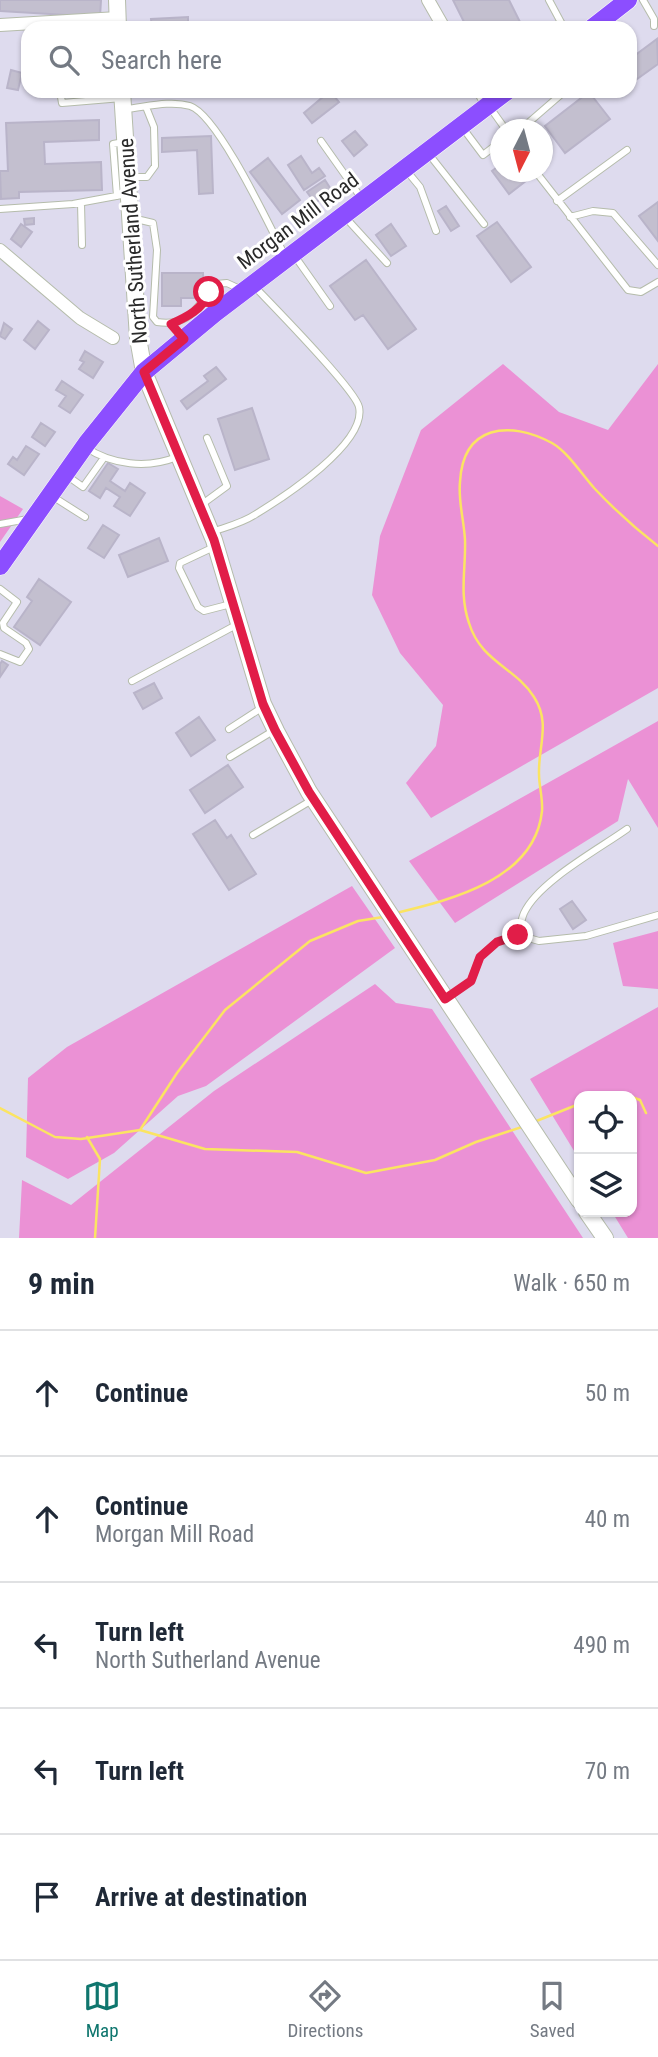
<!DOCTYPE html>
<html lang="en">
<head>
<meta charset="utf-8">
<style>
	:root { --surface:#fff; --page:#f6f6f7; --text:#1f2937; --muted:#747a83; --line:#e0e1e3; --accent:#0f766e }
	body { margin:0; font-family:"Roboto Condensed",sans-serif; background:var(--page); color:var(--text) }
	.controls { position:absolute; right:21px; bottom:21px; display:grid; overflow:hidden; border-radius:14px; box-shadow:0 2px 5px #0004 }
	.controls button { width:63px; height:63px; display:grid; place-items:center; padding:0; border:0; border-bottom:2px solid var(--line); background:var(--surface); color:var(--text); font:35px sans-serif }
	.compass { position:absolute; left:490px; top:119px; width:63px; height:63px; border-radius:50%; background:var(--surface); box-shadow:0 2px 5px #0004; rotate:186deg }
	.stop { position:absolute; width:21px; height:21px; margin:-16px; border:5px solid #e11d48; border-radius:50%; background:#fff }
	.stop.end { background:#e11d48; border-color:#fff; box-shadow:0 2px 7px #0008 }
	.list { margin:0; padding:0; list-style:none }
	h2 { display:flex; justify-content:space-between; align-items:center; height:91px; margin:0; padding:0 28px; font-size:30px }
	h2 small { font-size:23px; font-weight:400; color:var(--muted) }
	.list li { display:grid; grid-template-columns:46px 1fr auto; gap:21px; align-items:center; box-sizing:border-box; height:126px; padding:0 28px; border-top:2px solid var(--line) }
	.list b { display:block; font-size:26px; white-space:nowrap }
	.list p { margin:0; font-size:23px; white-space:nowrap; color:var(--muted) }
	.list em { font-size:23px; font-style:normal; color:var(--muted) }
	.icon { flex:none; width:38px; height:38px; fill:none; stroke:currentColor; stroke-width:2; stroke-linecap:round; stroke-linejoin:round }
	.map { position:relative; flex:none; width:658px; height:1238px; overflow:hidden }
	.search { position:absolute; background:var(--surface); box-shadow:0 2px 5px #0004; left:21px; right:21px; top:21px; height:77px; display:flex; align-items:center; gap:18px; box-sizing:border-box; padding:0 24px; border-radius:21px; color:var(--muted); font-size:26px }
	.sheet { height:721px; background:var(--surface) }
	nav { display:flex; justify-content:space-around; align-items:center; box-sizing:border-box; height:98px; border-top:2px solid var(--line); background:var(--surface); font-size:19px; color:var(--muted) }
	nav a { display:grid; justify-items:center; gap:4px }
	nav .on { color:var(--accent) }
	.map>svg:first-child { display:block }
	.green { fill:#eb91d5 }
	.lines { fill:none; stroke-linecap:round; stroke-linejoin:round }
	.stream { stroke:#fbe462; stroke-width:2.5 }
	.building { fill:#c3bfcf; stroke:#b9b4c9; stroke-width:2 }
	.lane-casing { stroke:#b5bcab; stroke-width:8 }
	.street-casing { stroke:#b5bcab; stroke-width:14 }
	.secondary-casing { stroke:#b5bcab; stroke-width:18 }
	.primary-casing { stroke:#fff; stroke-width:19 }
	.lane { stroke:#fff; stroke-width:6 }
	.street { stroke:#fff; stroke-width:12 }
	.secondary { stroke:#fff; stroke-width:16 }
	.primary { stroke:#8c4eff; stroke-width:18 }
	.route { stroke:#e11d48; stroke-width:9 }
	.labels { text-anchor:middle; stroke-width:6; stroke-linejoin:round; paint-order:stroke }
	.street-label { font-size:21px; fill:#2a2a2a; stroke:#fff }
</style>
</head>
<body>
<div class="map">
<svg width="658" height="1238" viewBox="0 0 658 1238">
	<rect width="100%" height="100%" fill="#dedbee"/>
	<path class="green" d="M503 364 559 412 608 430 658 364V688L431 818 406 783 436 746 443 705 400 653 372 595 380 536 421 430Z
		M0 496 23 509 0 542Z
		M658 721V828L628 779 618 821 455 923 409 861Z
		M352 886 395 948 206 1086 178 1096 114 1153 68 1179 26 1157 28 1078 67 1047Z
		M658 931V989L623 986 613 943Z
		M375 984 396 1003 432 1009 583 1238H19L22 1180 71 1205 214 1091Z
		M658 1007V1238H628L612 1212H632V1096H579V1159L530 1079Z"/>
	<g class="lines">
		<path class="stream" d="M396 913C450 900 535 880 542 811 543 799 539 786 539 774 538 747 551 723 534 697 515 667 481 662 469 623 459 594 466 569 465 540 464 520 458 501 460 482 463 425 509 420 552 443 569 453 582 475 595 489 614 509 636 529 658 546
			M614 1096H617
			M632 1097 640 1100 646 1113
			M0 1108 55 1137 81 1139 140 1130 177 1073 225 1010 310 941 358 921 383 917
			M534 1122 579 1104
			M140 1130 205 1149 297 1152 366 1173 435 1160 476 1142 525 1126
			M87 1137 100 1159 95 1238"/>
	</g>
	<path class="building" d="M0 0H101L100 17 0 11Z
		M453 0H509L523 28H467Z
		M188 17V28H152L151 19Z
		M657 39 658 64 630 84V59Z
		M11 70 22 73 18 90 7 88Z
		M330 91 339 102 312 123 304 113Z
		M589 92 610 119 565 153 545 126Z
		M99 120V140L44 142 45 164 101 162 102 190 19 192V198L1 199 0 171H8L6 123Z
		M355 131 367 145 354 156 342 141Z
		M211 136 213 193 199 194 197 150 162 152V138Z
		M301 156 312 173 319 168 325 176 304 190 288 165Z
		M268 158 300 200 282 214 250 172Z
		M500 165V172H520L527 180 509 194 492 171Z
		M325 180 332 191 315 203 307 192Z
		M658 202V241L639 216Z
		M446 206 459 226 451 231 438 211Z
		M34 218V224L25 225 24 219Z
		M497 222 531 267 511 282 477 236Z
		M21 224 32 232 21 247 11 239Z
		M391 224 406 246 391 256 376 235Z
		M366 260 416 329 388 349 363 315 355 320 330 286Z
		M162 273H203L204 298H181V306H162Z
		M38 321 49 330 35 349 24 340Z
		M4 323 12 329 5 339 0 336Z
		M85 351 103 362 93 378 79 369 84 362 80 360Z
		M216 367 226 379 187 409 181 401 208 381 204 376Z
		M62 381 83 395 70 413 59 406 66 396 56 390Z
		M252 408 269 459 235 470 218 419Z
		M41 423 55 432 45 446 32 437Z
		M26 446 39 454 24 475 8 464 13 457 17 460Z
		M108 463 118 469 110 481 125 491 130 483 145 493 130 516 114 506 120 497 106 488 100 498 89 491Z
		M103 525 119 535 104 558 88 548Z
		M159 538 168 561 128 577 119 555Z
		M39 579 71 602 40 645 14 627 32 601 27 597Z
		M2 661 8 665 0 677V664Z
		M154 683 162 698 143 709 134 693Z
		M199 717 215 740 191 756 176 733Z
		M228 765 243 787 205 813 190 790Z
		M215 820 227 838 231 835 256 874 229 890 193 834Z
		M572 901 586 920 573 929 560 909Z"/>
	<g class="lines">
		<defs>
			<path id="lane" d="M549 0 564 28
				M643 0 654 19V26
				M60 91 62 103 122 98
				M489 106 506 130
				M126 109C146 107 170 100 190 106 218 115 270 227 285 256
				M462 127 483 155 500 142
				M520 130 565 91
				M321 141 362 199
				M428 153 484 224
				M406 170 420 187 436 231
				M536 172 628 290 641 292 658 282
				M130 177H147L155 166 154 127 146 107
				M117 196 113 144 124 142
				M557 201 627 150
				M81 203 82 245
				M0 209 73 204 127 194
				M345 217 387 263
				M570 217 593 211 613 213 658 265
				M132 218 153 223 157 250 153 317 157 322C192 327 197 305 216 284L227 283 242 290
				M294 255 330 306
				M85 447C112 465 147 469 177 457
				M66 475 83 487 103 459
				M52 496 85 517
				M201 505 227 486 207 438
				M0 524 28 519
				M212 532C226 527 243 523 256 514 284 497 367 443 359 407 355 389 271 304 254 286
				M214 547 180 563 179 568 198 607 204 611 231 604
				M0 589 17 602 3 623 4 628 26 643 29 649 20 662 0 654
				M132 681 238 624
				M229 729 263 707
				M230 757 273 731
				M253 835 312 800
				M518 935C520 928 521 920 524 913 538 882 599 849 627 829
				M447 998 471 981 480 957 497 942 518 935 539 941 586 936 658 915"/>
			<path id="street" d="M428 0 444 28
				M0 25 118 18
				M480 91 488 105
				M0 250 80 318 113 338"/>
			<path id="secondary" d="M117 0 118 28
				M122 91 138 338 144 372 214 540 263 704 276 731 309 792 579 1200
				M587 1212 605 1238"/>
			<path id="primary" d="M592 28 628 0
				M0 566 87 443 144 372 215 313 507 91"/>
		</defs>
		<use href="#lane" class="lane-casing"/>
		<use href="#street" class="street-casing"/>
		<use href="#secondary" class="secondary-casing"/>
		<use href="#primary" class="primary-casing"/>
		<use href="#lane" class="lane"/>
		<use href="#street" class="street"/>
		<use href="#secondary" class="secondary"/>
		<use href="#primary" class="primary"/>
	</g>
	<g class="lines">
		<path class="route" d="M209 292C203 309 187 317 171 324L184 339 144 372 214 540 263 704 275 730 309 792 445 999 471 981 480 957 497 942 518 935"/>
	</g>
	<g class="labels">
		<g class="street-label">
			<text transform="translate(298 221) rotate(-37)" y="7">Morgan Mill Road</text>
			<text transform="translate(133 241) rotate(-94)" y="7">North Sutherland Avenue</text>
		</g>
	</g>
</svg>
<div class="controls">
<button><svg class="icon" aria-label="locate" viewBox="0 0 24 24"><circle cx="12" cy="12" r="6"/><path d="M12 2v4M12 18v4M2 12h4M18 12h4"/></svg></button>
<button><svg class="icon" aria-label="layers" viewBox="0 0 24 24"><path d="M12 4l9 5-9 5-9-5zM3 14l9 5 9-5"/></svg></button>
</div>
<svg class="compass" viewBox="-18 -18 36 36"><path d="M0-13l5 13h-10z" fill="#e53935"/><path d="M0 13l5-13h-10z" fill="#747a83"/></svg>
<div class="stop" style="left:209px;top:292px"></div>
<div class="stop end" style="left:518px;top:935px"></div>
<div class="search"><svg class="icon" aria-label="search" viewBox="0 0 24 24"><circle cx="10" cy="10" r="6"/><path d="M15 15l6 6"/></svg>Search here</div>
</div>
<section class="sheet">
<h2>9 min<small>Walk · 650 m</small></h2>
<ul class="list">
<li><svg class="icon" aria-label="ahead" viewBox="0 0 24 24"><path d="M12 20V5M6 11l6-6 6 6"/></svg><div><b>Continue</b></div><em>50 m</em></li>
<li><svg class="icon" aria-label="ahead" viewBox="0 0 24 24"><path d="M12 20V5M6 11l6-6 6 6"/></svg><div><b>Continue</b><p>Morgan Mill Road</p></div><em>40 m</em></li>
<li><svg class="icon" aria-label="left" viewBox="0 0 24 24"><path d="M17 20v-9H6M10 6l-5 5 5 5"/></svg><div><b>Turn left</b><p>North Sutherland Avenue</p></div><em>490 m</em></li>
<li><svg class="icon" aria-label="left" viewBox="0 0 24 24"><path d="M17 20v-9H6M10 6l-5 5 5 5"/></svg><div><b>Turn left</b></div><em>70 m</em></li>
<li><svg class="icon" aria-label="arrive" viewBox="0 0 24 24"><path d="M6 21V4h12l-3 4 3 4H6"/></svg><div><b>Arrive at destination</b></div></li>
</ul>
</section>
<nav>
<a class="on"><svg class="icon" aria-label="map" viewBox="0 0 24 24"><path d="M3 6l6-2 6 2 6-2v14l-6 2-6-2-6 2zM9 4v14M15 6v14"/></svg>Map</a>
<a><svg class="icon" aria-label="directions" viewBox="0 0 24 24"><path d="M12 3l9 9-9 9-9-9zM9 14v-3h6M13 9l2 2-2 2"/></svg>Directions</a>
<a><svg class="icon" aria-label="saved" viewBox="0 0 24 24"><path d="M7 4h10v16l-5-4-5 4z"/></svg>Saved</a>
</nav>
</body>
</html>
